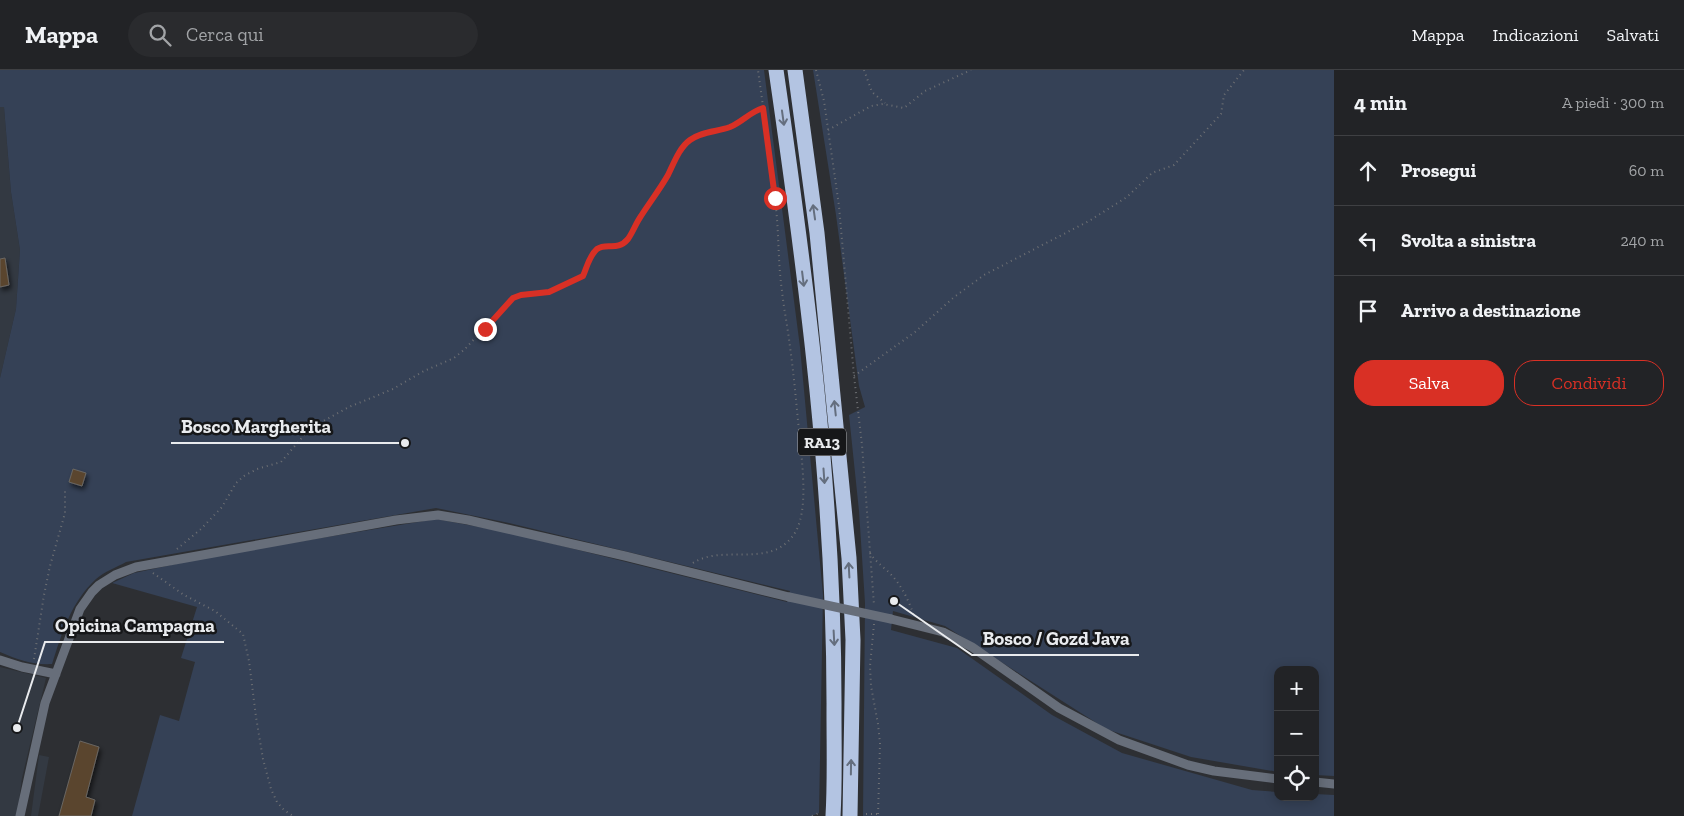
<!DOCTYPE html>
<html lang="it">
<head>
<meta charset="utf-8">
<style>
	:root { --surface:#222326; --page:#2a2b2e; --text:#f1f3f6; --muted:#a2a4a7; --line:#3f4043; --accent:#d93025 }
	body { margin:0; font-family:"Zilla Slab",serif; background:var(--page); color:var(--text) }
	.controls { position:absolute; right:15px; bottom:15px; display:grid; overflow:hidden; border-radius:10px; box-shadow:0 2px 12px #0003 }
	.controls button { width:45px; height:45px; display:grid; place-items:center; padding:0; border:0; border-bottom:1px solid var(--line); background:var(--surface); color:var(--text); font:25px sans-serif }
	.stop { position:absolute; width:15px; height:15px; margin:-11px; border:4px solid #d93025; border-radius:50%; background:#fff }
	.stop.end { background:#d93025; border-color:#fff; box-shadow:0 1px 5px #0008 }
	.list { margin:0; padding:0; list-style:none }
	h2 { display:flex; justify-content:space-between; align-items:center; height:65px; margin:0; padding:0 20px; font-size:21px }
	h2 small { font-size:16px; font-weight:400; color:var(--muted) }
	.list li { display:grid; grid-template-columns:32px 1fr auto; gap:15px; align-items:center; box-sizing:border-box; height:70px; padding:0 20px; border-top:1px solid var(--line) }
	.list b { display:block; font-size:19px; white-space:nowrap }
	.list em { font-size:16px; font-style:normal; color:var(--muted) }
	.actions { display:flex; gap:10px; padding:15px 20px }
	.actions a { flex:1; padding:11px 0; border:1px solid var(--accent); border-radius:20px; text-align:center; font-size:18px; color:var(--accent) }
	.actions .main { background:var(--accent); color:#fff }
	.icon { flex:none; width:28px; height:28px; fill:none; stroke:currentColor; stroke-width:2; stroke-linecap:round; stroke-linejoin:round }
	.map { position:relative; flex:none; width:1334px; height:746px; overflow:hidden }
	header { display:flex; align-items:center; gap:30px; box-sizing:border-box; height:70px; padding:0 25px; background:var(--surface); border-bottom:1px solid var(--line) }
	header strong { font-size:24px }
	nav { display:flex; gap:28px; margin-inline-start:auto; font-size:18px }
	.search { width:350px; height:45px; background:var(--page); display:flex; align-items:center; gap:12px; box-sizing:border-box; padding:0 18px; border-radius:28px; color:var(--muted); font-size:19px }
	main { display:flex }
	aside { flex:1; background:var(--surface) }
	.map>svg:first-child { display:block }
	.built { fill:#333942 }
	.green { fill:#354156 }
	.building { fill:#5a452d; stroke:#6a6662; filter:url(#shadow) }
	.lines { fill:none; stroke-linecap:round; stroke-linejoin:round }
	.path { stroke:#6e7074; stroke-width:2; stroke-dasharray:1 4; stroke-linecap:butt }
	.street { stroke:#676e7a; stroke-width:9 }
	.highway { stroke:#b3c4e2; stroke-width:15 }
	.street-bridge { stroke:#676e7a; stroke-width:9 }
	.oneway { stroke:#646e7e }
	.route { stroke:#d93025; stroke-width:6 }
	.labels { text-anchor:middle; stroke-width:5; stroke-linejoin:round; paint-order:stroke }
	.shield { fill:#161719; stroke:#aaabae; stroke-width:1 }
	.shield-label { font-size:16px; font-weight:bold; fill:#e9ebee }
	.leader { fill:none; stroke:#e9ebee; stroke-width:2 }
	.callout-dot { fill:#e9ebee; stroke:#161719; stroke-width:2 }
	.callout-label { font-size:19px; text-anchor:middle; font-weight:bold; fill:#e9ebee; stroke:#161719; stroke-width:5; stroke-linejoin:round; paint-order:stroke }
</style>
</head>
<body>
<header>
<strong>Mappa</strong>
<div class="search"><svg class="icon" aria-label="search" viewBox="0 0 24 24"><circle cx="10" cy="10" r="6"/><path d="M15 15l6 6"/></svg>Cerca qui</div>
<nav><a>Mappa</a><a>Indicazioni</a><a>Salvati</a></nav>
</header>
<main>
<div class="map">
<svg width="1334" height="746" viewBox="0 0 1334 746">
	<defs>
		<filter id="shadow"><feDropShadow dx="2" dy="3.5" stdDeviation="2.5" flood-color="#0009"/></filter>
	</defs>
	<rect width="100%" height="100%" fill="#2d2f33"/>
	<path class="built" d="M0 37H4L11 122 20 180 16 239 0 308Z
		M0 597 46 608 22 708 17 746H0Z
		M39 685 49 687 38 746H31Z"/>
	<path class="green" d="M0 0H764L800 277 823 525 819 743 812 746H132L160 645 179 651 195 592 181 588 197 537 112 513 134 503 218 485 436 449 506 462 787 532 790 521 509 453 436 438 126 492C117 497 104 502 96 509 71 532 62 563 52 594 33 595 18 590 0 582V308L16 239 20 180 11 122 4 37H0Z
		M813 0H1334V706L1315 705V600H1278V702L1191 687 1106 659 945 556 893 541 891 560 957 578 1052 645 1122 683 1252 720 1278 722V727H1315V724L1334 725V746H863L865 533 859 441 849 345 865 337 859 316 836 145Z"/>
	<path class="building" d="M5 188 9 215 0 217V189Z
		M73 399 86 403 82 416 69 412Z
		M80 671 99 677 86 727 95 730 91 746H59Z"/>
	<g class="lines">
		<path class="path" d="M816 0 824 31 839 136 854 306 862 375 874 535
			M864 0 872 22 885 33
			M828 60 871 36 883 34 904 38 925 21 971 0
			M854 306 915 262 953 228 984 205 1089 151 1127 127 1152 103 1174 95 1221 44 1224 25 1244 0
			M177 479 201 459 222 437 236 413 244 406 257 399 281 392 306 363 318 354 349 337 393 319 424 301 454 288 465 279 513 227 521 225 549 222 583 206C587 197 589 186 597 179 607 172 617 182 628 169 633 162 636 153 641 146 647 136 654 128 660 118 670 101 678 74 697 66 707 61 719 61 730 57 742 52 750 42 763 38
			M870 483C874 490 879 493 884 498 899 510 908 528 914 546
			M693 493C722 474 768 498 792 467 811 444 801 388 799 360 796 332 794 305 790 277 788 259 784 240 782 221 778 194 779 166 776 138 772 92 764 46 758 0
			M153 503 184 525 215 541 243 564 249 591 256 647 263 689 271 719 277 732 284 740 293 746
			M874 554 870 596 871 616 878 654 880 673 878 746
			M34 589 44 525 50 496 65 443V419
			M866 744H878
			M812 746 819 743"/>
		<path class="street" d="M891 549 943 562 972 577 1059 638 1119 670 1188 695 1214 701 1278 709
			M0 590 22 597 56 604
			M1315 712 1334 714
			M20 746 45 633 80 539 92 522 99 515 115 505 136 497 396 450 438 445 468 450 625 486 789 527"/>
		<path class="highway" d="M776 0C807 213 835 428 834 644 834 678 835 712 833 746
			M795 0 817 163 849 488 853 570 850 746"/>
		<path class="street-bridge" d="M789 527 891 549"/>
	</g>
	<defs><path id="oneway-shaft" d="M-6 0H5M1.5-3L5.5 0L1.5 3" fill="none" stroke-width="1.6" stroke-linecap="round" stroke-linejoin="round" transform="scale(1.25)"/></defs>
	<g class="oneway">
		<use href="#oneway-shaft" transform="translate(783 48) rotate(82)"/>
		<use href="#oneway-shaft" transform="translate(814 142) rotate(-98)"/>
		<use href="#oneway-shaft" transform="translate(803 209) rotate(83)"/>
		<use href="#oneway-shaft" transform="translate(835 338) rotate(-96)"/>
		<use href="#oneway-shaft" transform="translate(824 406) rotate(86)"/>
		<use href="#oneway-shaft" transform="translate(849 500) rotate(-93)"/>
		<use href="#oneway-shaft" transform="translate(834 568) rotate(87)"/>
		<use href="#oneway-shaft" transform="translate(851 697) rotate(-89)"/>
	</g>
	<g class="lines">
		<path class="route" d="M485 259 513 228 521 225 549 222 583 206C587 197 589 186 597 179 607 172 617 182 628 169 633 162 636 153 641 146 650 132 660 119 668 105 674 93 679 78 690 70 702 61 717 62 730 57 742 52 750 42 763 38L775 128"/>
	</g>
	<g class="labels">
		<rect class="shield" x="798" y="358.5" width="48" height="27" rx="4"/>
		<g class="shield-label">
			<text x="822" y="378">RA13</text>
		</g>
	</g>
	<path class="leader" d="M405 373L341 373H171M17 658L45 572H224M894 531L972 585H1139"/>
	<g class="callout-dot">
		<circle cx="405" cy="373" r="5"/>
		<circle cx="17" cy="658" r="5"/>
		<circle cx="894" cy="531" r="5"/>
	</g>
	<g class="callout-label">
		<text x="256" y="363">Bosco Margherita</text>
		<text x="135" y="562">Opicina Campagna</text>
		<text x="1056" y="575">Bosco / Gozd Java</text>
	</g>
</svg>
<div class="controls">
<button>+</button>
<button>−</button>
<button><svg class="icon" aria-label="locate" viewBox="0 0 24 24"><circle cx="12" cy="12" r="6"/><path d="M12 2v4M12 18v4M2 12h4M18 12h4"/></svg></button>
</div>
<div class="stop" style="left:775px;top:128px"></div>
<div class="stop end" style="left:485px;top:259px"></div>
</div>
<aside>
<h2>4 min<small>A piedi · 300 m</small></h2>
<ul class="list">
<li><svg class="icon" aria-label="ahead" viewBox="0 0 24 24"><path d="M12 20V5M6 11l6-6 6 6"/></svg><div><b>Prosegui</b></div><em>60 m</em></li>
<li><svg class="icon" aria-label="left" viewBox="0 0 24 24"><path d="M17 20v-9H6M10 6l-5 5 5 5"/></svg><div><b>Svolta a sinistra</b></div><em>240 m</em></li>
<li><svg class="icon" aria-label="arrive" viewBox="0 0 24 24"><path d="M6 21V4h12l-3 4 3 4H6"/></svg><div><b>Arrivo a destinazione</b></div></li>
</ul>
<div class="actions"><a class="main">Salva</a><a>Condividi</a></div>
</aside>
</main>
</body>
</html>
